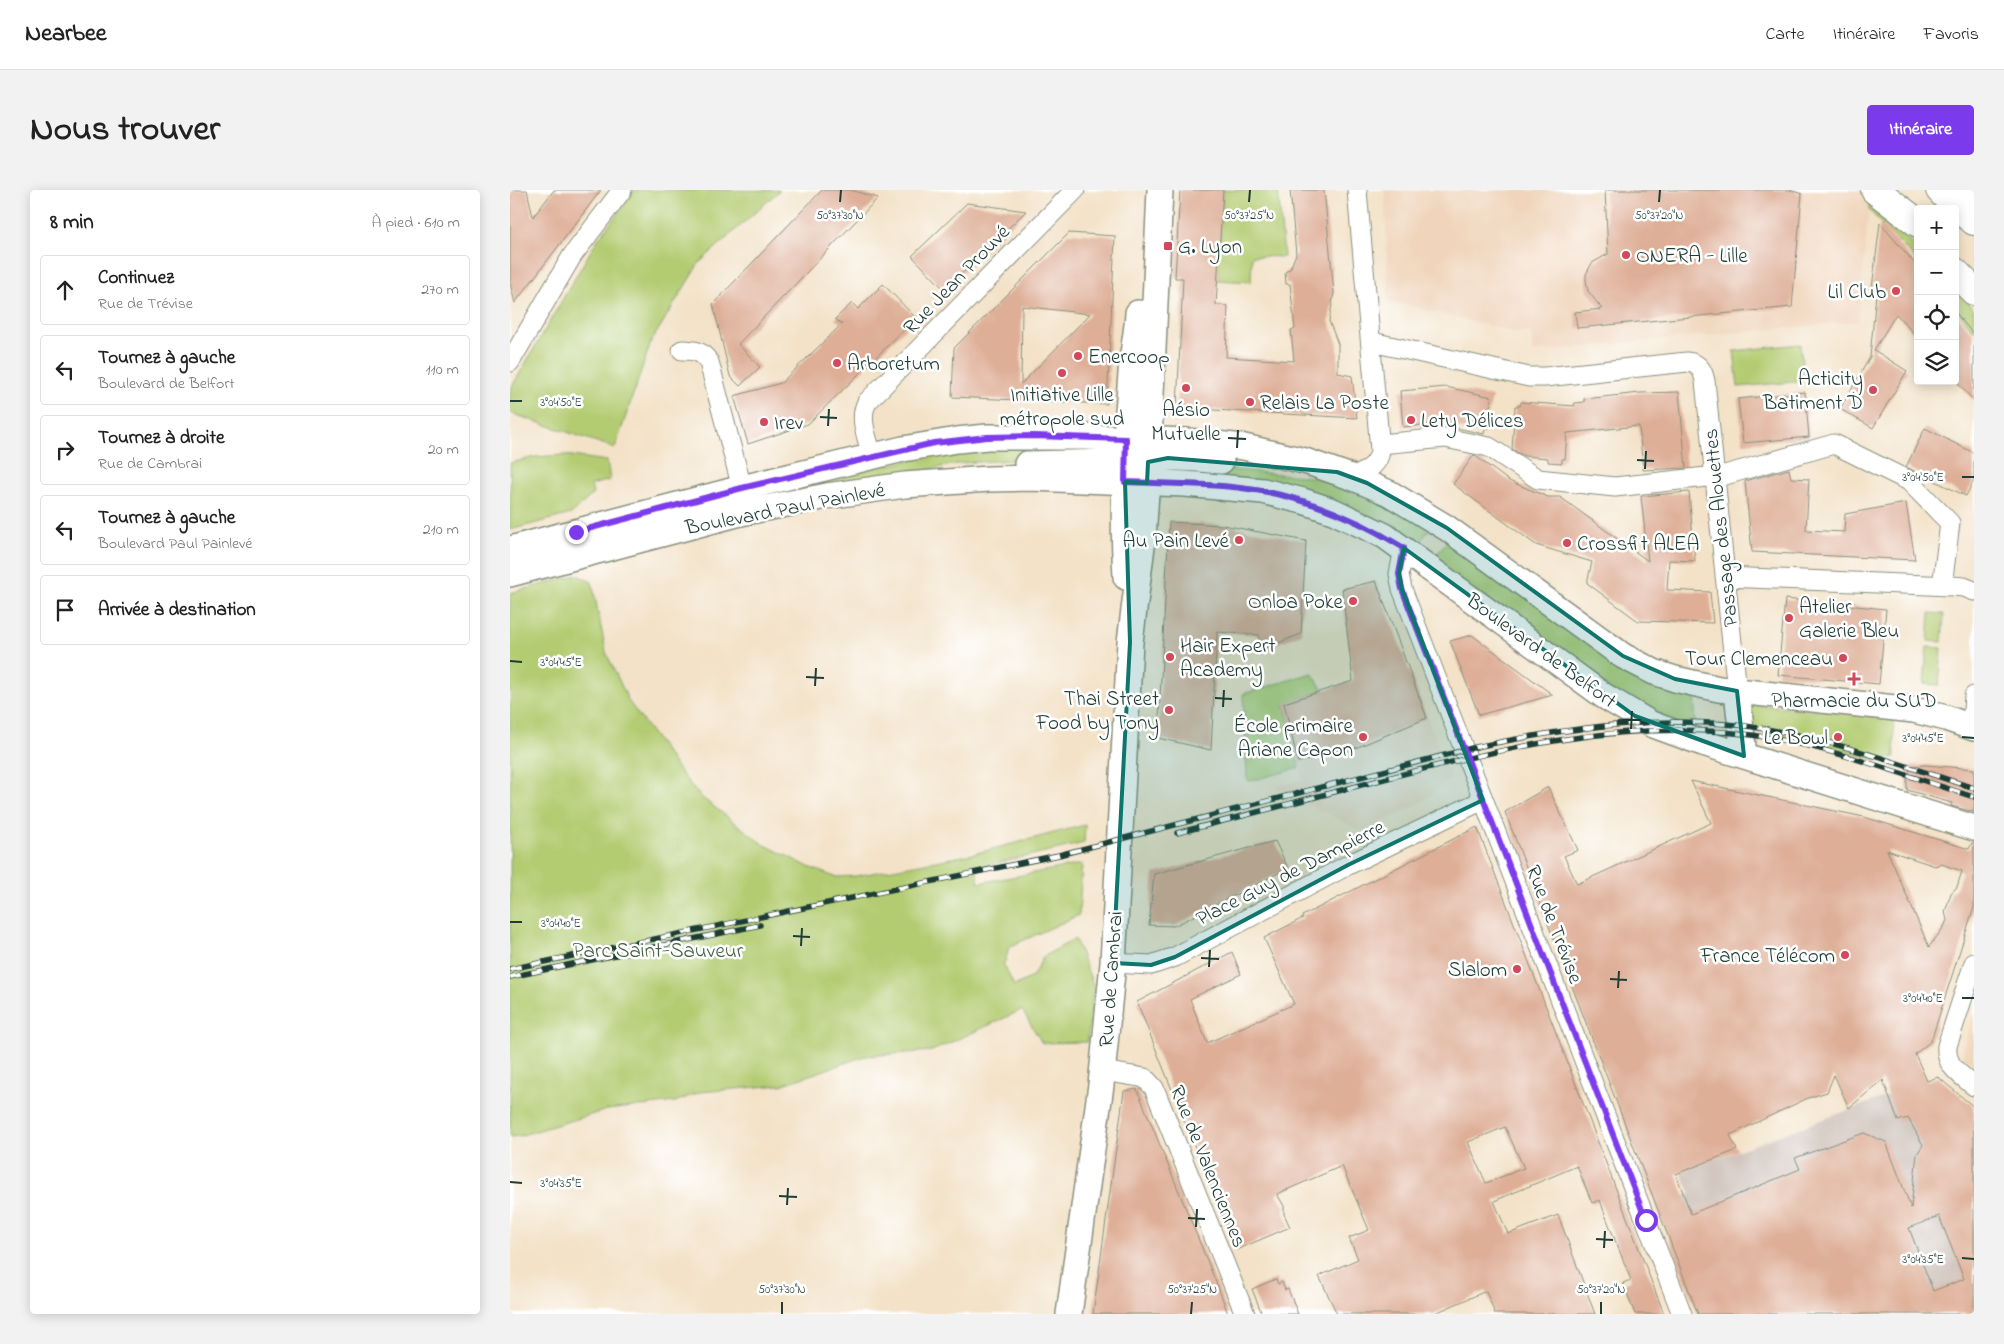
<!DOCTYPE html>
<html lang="fr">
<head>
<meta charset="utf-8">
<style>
	:root { --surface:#fff; --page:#f2f2f2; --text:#222; --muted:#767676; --line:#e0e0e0; --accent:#7c3aed }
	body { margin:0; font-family:"Indie Flower",sans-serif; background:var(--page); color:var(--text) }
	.controls { position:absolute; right:15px; top:15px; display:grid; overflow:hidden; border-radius:5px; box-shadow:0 2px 12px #0003 }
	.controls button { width:45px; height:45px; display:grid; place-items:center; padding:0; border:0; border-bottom:1px solid var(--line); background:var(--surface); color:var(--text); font:25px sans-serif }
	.stop { position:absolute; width:15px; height:15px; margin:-11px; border:4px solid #7c3aed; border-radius:50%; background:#fff }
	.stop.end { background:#7c3aed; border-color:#fff; box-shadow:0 1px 5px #0008 }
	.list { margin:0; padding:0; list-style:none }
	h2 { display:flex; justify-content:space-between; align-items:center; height:65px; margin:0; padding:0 20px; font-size:21px }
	h2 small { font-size:16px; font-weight:400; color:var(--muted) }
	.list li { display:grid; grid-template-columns:32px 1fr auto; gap:15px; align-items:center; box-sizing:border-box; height:70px; margin:0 10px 10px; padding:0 10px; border:1px solid var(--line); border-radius:5px }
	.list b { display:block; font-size:19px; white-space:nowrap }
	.list p { margin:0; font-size:16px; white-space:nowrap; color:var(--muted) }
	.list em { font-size:16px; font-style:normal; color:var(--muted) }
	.icon { flex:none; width:28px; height:28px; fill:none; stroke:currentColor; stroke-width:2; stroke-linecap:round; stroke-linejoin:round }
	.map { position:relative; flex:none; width:1464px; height:1124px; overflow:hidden; border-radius:5px }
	header { display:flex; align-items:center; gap:30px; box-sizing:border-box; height:70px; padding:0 25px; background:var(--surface); border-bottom:1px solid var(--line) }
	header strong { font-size:24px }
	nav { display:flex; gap:28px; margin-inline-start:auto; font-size:18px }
	.intro { display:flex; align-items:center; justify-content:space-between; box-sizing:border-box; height:120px; padding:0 30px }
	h1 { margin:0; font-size:35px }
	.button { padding:12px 22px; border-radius:5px; background:var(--accent); color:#fff; font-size:18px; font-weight:700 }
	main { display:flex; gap:30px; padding:0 30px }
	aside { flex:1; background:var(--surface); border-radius:5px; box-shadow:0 2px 12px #0003 }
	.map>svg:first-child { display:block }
	.built { fill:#f0d5bc }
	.industrial { fill:#cec1b9 }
	.green { fill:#b3cc72; stroke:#698453 }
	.building { fill:#deae96; fill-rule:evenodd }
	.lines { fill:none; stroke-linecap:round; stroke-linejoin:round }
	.minor-casing { stroke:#89907e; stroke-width:21 }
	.major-casing { stroke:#89907e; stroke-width:28 }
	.highway-casing { stroke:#89907e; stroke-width:30 }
	.minor { stroke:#fff; stroke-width:19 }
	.major { stroke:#fff; stroke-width:25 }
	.highway { stroke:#fff; stroke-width:28 }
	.rail-casing { stroke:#1f3d34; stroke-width:5.5 }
	.rail { stroke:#fff; stroke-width:4; stroke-dasharray:11; stroke-linecap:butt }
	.route { stroke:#7c3aed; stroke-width:6 }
	.marked { fill:#0f766e; fill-opacity:0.2; stroke:#0f766e; stroke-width:4; stroke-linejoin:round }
	.ticks { fill:none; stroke:#1f3d34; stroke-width:2 }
	.poi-dot { fill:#d1495b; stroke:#fff; stroke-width:2 }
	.labels { text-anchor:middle; stroke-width:5; stroke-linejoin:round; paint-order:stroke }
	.poi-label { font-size:21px; fill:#1f3d34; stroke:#fff; text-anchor:start }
	.street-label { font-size:21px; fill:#1f3d34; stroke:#fff }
	.park-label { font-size:21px; fill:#446144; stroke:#fff }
	.ticks-label { font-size:12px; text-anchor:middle; fill:#1f3d34; stroke:#fff; stroke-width:5; stroke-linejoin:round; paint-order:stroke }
</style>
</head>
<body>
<header>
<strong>Nearbee</strong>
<nav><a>Carte</a><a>Itinéraire</a><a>Favoris</a></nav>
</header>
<div class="intro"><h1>Nous trouver</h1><a class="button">Itinéraire</a></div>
<main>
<aside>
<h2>8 min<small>À pied · 610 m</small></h2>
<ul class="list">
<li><svg class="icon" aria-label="ahead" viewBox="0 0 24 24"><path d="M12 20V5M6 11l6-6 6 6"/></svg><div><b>Continuez</b><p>Rue de Trévise</p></div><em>270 m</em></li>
<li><svg class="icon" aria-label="left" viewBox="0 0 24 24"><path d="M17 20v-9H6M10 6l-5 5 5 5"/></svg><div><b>Tournez à gauche</b><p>Boulevard de Belfort</p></div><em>110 m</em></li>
<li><svg class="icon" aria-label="right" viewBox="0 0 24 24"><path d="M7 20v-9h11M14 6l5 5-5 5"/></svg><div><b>Tournez à droite</b><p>Rue de Cambrai</p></div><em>20 m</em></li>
<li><svg class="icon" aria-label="left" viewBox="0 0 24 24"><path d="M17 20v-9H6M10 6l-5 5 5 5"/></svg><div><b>Tournez à gauche</b><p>Boulevard Paul Painlevé</p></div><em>210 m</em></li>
<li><svg class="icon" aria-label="arrive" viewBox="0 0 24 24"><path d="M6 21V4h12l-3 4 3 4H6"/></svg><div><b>Arrivée à destination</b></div></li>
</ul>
</aside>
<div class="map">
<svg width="1464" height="1124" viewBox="0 0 1464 1124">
	<rect width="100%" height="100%" fill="#fff"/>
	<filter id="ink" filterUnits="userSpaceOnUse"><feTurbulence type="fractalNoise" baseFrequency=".02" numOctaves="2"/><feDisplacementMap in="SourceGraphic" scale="10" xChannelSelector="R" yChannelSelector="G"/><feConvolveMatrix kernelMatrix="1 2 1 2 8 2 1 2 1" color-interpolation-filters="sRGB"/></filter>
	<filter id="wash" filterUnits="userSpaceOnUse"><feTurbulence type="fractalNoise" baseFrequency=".0096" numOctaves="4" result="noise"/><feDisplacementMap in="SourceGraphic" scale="20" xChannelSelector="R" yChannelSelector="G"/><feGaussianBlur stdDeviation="1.12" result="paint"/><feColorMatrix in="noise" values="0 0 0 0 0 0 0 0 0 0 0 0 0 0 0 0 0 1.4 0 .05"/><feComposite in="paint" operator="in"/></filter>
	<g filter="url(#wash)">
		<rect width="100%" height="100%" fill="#f3e2c8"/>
		<path class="built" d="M875 0H1348L1360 9 1348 131 1023 162 1021 142 1008 143 878 111Z
			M896 474 941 588 911 613 853 642 766 597 792 590 774 513Z
			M1464 824V875L1453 866V858Z"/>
		<path class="industrial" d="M1428 887 1464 917V1124L1147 1015 1181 1003 1171 983 1186 976 1396 899 1424 901 1417 891Z"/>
		<path class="green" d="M125 0H270L189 73 141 152 105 258 0 223V200L86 52Z
			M713 0H768L774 67 742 66 741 92 707 90Z
			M1360 9 1408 60V72L1359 20Z
			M1445 100 1464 119V141L1445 117Z
			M1290 154 1294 191 1228 197 1224 161Z
			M570 256 569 266 452 273 237 314 235 306 451 259Z
			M55 265 97 271 100 290 81 295 83 304 61 324 0 340V273L25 267Z
			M680 276 813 288 922 335 904 361 679 286Z
			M940 347 1184 501 1186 543 1136 525 920 373Z
			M67 385 82 392 96 462 119 512 174 587 191 607 253 654 301 678 325 687 346 686 463 664 575 635 574 653 466 678 469 693 572 674 569 725 499 757 495 772 493 773 504 796 522 787 534 766 565 749 584 797 577 852 532 853 512 820 422 861 355 866 271 895 190 902 165 912 97 920 9 946 0 947V403Z
			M1420 423 1434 424 1432 452 1418 451Z
			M1417 457 1432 458 1429 495 1414 494Z
			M802 483 813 500 774 514 789 578 740 591 737 589 733 504Z
			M1239 514 1383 526 1385 567 1365 570 1304 553 1242 540Z"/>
		<g id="blocks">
			<path class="building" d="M0 0H17L23 27 44 0H91L5 113 0 93Z
				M312 0H340L368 8 228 154 250 177 230 196 220 186 203 114Z
				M670 0H713L706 115 718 116 716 167 784 171 781 140 785 139 780 94H776L775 82 780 79 786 64 780 0H814L824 103 819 131 828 154V183L842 186 847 228 667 218 673 88H665Z
				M1095 0H1280L1292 4 1282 117 1067 138 1065 122 1092 119 1078 101 1076 90V84L1082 73 1098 64Z
				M457 13 516 21 435 100 402 66Z
				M1370 33 1408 77V148L1386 124 1364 160 1397 181 1363 238 1330 219 1360 167 1366 104 1362 98Z
				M559 43 605 46 597 214 442 207 444 158ZM512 116 580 124 511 194Z
				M373 94 406 128 298 234 238 254 224 206 271 193 332 134 325 129 342 113 348 119Z
				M1445 122 1464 145V211L1445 190Z
				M936 197 982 207 974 244 919 232 922 234 893 237 890 201Z
				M1169 202 1176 278 1133 280 1129 236 1057 243 1055 269H1052V273L1038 272V268L1014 266 1002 259 1005 216H1010L1011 212 1065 216 1064 213 1074 212V209L1130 203Z
				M1295 202 1299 247 1233 253 1228 209Z
				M1415 238 1464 263V290L1456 306 1396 277Z
				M964 265 999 291 1038 307H1050L1138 371 1131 306 1179 302 1185 371 1159 370 1157 400 1200 402 1203 433 1128 431 1077 393 1082 372 1026 355 943 294Z
				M1279 279 1281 288 1299 289 1296 340 1334 342 1335 324 1396 313 1405 370 1242 362 1235 291Z
				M659 332 713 335 796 351 791 444 748 461 749 445 707 442 701 560 648 548Z
				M866 391 917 528 836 562 788 572 774 513 843 491 832 399Z
				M1275 409 1376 419 1369 494 1268 485Z
				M962 445 1043 505 969 525 940 451Z
				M1416 575 1464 579V622L1441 616 1442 613 1397 600V590L1401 576Z
				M1181 591 1354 627 1459 659 1462 653H1464V717L1421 851 1405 864 1417 891 1428 887 1464 917V1124H1188L995 622 1038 597 1068 660 1054 666 1067 694 1201 633ZM1377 660 1425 676 1431 674 1452 681 1447 697 1441 703 1435 722 1437 730 1434 737 1419 757ZM1324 885 1339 918 1373 890 1388 931 1398 928 1413 955 1407 964 1401 1018 1376 952 1354 943 1285 968 1290 979 1181 1024 1166 984 1227 960 1220 945 1298 908 1317 902ZM1429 1026 1454 1089 1423 1101 1399 1038Z
				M967 637 1101 986 1154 1124H1125L1113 1093 1121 1090 1096 1027 1090 1010 1082 1013 1067 976 984 1011 998 1044 1048 1025 1085 1124H985L976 1101 923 1124H827L809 1086 848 1069 839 1048 859 1040 832 976 767 1004 774 1016V1024L780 1037 726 1060 627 812 722 762 731 784 680 809 697 853 784 814 754 748 793 728 792 726ZM995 937 1014 978 976 993 958 952Z
				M765 651 778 678 664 736 639 735 644 684Z
				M627 899 710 1102 718 1124H583L614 901Z
				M766 1089 768 1094 772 1092 775 1100 778 1099 788 1124H752L742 1099Z"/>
		</g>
	</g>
	<g filter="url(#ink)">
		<use href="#blocks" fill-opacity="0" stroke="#89907e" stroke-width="1"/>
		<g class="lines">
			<defs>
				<path id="minor" d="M862 152 1019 187H1035L1177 172C1189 173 1193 180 1195 191L1227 501
					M172 160C185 160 192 161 199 172L232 298
					M0 172 62 66 112 0
					M870 254 935 248 979 257 1028 289 1105 297 1215 285 1324 254 1399 291 1440 333 1432 396
					M362 266C358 249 348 229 357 212L565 0
					M844 288C856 281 869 275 870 260L847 0
					M894 358 889 384 892 399 1172 1124
					M1215 387 1442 396 1454 397 1464 401
					M1462 537 1464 506
					M603 773 641 775 665 767 838 675 973 610
					M1464 773 1437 856C1435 876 1450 884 1464 896
					M593 881 635 888 644 898 735 1124"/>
				<path id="major" d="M517 274 605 272 615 269 629 260
					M624 280C648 262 683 269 711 271
					M0 359 232 298 393 259 447 250 477 247H576L676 251 734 257 795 271 844 288 879 303 937 338 1113 466 1144 482 1165 489 1209 499 1404 520 1436 528 1464 538
					M0 384 231 323 317 306 395 295 479 289 520 288 675 294 753 301 793 311 823 321 875 346 1094 506 1141 534 1193 553 1464 638
					M616 387C612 319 615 251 621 184 622 163 627 144 628 123
					M1227 501 1234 566
					M559 1124 591 895 603 773 620 452 633 348 638 272 650 0"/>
				<path id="highway" d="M1365 0 1408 33
					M1430 0 1444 15 1464 31
					M1457 0 1464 5
					M1445 82 1464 101"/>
			</defs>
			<use href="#minor" class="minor-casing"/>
			<use href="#major" class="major-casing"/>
			<use href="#highway" class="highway-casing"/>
			<use href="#minor" class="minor"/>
			<use href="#major" class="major"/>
			<use href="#highway" class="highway"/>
			<defs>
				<path id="rail" d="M667 643C736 625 805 607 874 589 994 558 1118 528 1242 545 1318 556 1391 584 1464 607
					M0 779 549 665 966 557C1062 537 1159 523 1256 539 1325 550 1397 577 1464 598
					M0 787 250 735"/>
			</defs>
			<use href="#rail" class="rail-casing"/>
			<use href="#rail" class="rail"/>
		</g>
	</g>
	<g class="lines" filter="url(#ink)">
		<path class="route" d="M66 342 232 298 424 253 477 247 524 246 616 249 615 292C660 294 707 293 752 301 803 310 850 331 894 358L889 384 892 399 1136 1030"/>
	</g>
	<path class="marked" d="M658 268 827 282 857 293 937 338 1113 466 1165 489 1227 501 1234 566 1125 526 894 358 889 384 892 399 973 610 838 675 665 767 641 775 603 773 620 452 615 292 637 293 638 272Z"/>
	<path class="ticks" d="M330 12 331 0M739 12 740 0M1149 12 1150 0M0 211H12M310 227 327 228M318 236 319 219M718 248 736 249M727 258 728 240M1127 270 1144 271M1135 279 1136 261M1452 287H1464M0 471 12 472M296 487 314 488M305 496 306 478M705 508 722 509M713 517 714 500M1113 530H1131M1121 539 1122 521M1452 547 1464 548M0 732H12M283 746 300 747M291 756 292 738M691 768 709 769M699 777 700 760M1100 789 1117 790M1108 798 1109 781M1452 808H1464M0 992 12 993M269 1006 287 1007M277 1015 278 998M678 1028 695 1029M686 1037 687 1019M1086 1049 1103 1050M1094 1058 1095 1041M1452 1068 1464 1069M272 1124V1112M681 1124 682 1112M1091 1124V1112"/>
	<g class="poi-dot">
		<rect x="653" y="51" width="10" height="10" rx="2.5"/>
		<circle cx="1116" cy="65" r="5"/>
		<circle cx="1386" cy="101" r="5"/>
		<circle cx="568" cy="166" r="5"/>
		<circle cx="327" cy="173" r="5"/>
		<circle cx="552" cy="183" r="5"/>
		<circle cx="676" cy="198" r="5"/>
		<circle cx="1363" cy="200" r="5"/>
		<circle cx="740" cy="212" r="5"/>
		<circle cx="901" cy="230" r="5"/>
		<circle cx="254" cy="232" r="5"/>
		<circle cx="729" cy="350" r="5"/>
		<circle cx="1057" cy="353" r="5"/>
		<circle cx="843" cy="411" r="5"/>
		<circle cx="1279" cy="428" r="5"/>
		<circle cx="660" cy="467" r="5"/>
		<circle cx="1333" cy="468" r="5"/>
		<path d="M1341.5 481.5h5v5h5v5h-5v5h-5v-5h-5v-5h5z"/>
		<circle cx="659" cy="520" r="5"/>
		<circle cx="853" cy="547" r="5"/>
		<circle cx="1328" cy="547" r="5"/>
		<circle cx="1335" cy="765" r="5"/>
		<circle cx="1007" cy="779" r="5"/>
	</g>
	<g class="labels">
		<g class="poi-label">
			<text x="668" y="63">G. Lyon</text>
			<text x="1126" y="72">ONERA - Lille</text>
			<text x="1376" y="108" text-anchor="end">Lil Club</text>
			<text x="578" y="173">Enercoop</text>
			<text x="337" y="180">Arboretum</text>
			<text x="1353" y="195" text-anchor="end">Acticity<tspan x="1353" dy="24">Batiment D</tspan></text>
			<text x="552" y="211" text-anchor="middle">Initiative Lille<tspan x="552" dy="24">métropole sud</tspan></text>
			<text x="750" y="219">Relais La Poste</text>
			<text x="676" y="226" text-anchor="middle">Aésio<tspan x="676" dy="24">Mutuelle</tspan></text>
			<text x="911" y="237">Lety Délices</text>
			<text x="264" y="239">Irev</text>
			<text x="719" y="357" text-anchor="end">Au Pain Levé</text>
			<text x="1067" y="360">Crossfit ALEA</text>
			<text x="833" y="418" text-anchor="end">Onloa Poke</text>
			<text x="1289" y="423">Atelier<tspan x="1289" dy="24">Galerie Bleu</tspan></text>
			<text x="670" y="462">Hair Expert<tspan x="670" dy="24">Academy</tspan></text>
			<text x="1323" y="475" text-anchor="end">Tour Clemenceau</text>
			<text x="649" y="515" text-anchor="end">Thai Street<tspan x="649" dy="24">Food by Tony</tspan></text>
			<text x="1344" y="517" text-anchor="middle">Pharmacie du SUD</text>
			<text x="843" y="542" text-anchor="end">École primaire<tspan x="843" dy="24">Ariane Capon</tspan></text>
			<text x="1318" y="554" text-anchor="end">Le Bowl</text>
			<text x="1325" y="772" text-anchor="end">France Télécom</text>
			<text x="997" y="786" text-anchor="end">Slalom</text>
		</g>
		<g class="street-label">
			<text transform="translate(446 89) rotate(-46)" y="7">Rue Jean Prouvé</text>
			<text transform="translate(275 318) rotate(-11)" y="7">Boulevard Paul Painlevé</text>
			<text transform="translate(1210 338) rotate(-96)" y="7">Passage des Alouettes</text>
			<text transform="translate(1032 460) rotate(36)" y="7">Boulevard de Belfort</text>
			<text transform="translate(780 682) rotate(-27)" y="7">Place Guy de Dampierre</text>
			<text transform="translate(1045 734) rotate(69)" y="7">Rue de Trévise</text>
			<text transform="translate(600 789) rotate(-86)" y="7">Rue de Cambrai</text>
			<text transform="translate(699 976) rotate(68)" y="7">Rue de Valenciennes</text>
		</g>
		<g class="park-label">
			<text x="148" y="767">Parc Saint-Sauveur</text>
		</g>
	</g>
	<g class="ticks-label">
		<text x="330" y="29">50°37'30"N</text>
		<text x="739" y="29">50°37'25"N</text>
		<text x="1149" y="29">50°37'20"N</text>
		<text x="51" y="216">3°04'50"E</text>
		<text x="1413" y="291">3°04'50"E</text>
		<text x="51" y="476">3°04'45"E</text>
		<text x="1413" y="552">3°04'45"E</text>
		<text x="51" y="737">3°04'40"E</text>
		<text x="1413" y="812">3°04'40"E</text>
		<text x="51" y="997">3°04'35"E</text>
		<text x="1413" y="1073">3°04'35"E</text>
		<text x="272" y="1103">50°37'30"N</text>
		<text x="682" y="1103">50°37'25"N</text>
		<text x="1091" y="1103">50°37'20"N</text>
	</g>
</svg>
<div class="controls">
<button>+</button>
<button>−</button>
<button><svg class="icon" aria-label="locate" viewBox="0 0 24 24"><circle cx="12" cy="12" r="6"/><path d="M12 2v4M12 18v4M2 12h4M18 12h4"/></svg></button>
<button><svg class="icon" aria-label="layers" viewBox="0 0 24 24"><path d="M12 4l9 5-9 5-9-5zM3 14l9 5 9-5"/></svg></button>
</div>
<div class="stop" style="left:1136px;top:1030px"></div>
<div class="stop end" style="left:66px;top:342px"></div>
</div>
</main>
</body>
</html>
